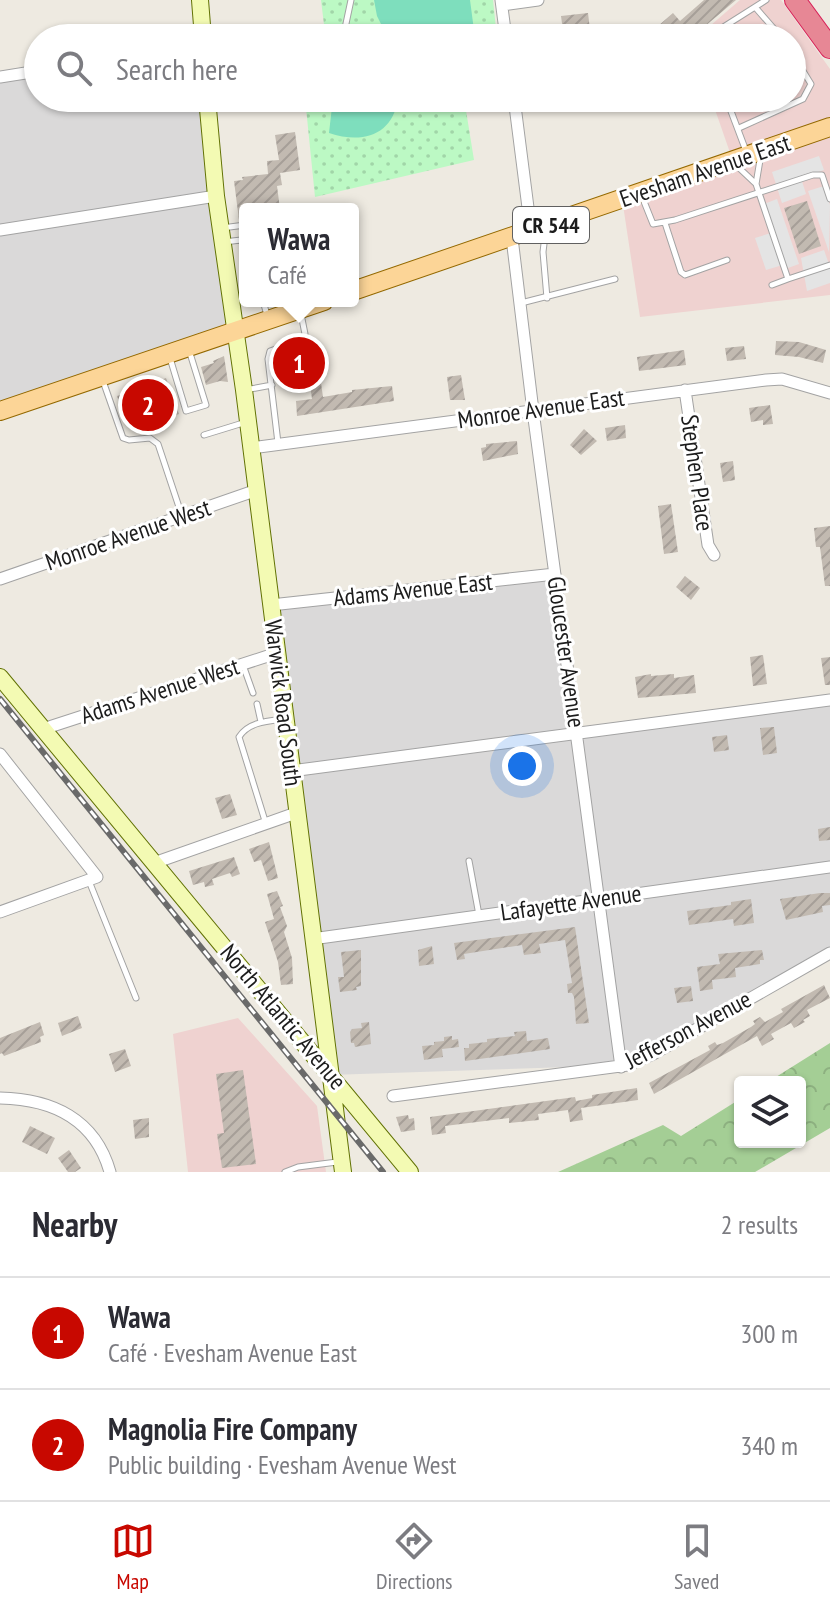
<!DOCTYPE html>
<html lang="en">
<head>
<meta charset="utf-8">
<style>
	:root { --surface:#fff; --page:#f2f2f3; --text:#2b2b33; --muted:#7c7c81; --line:#e1e1e2; --accent:#c80800 }
	body { margin:0; font-family:"PT Sans Narrow",sans-serif; background:var(--page); color:var(--text) }
	.controls { position:absolute; right:24px; bottom:24px; display:grid; overflow:hidden; border-radius:8px; box-shadow:0 2px 6px #0004 }
	.controls button { width:72px; height:72px; display:grid; place-items:center; padding:0; border:0; border-bottom:2px solid var(--line); background:var(--surface); color:var(--text); font:40px sans-serif }
	.you { position:absolute; left:522px; top:766px; width:28px; height:28px; margin:-20px; border:6px solid #fff; border-radius:50%; background:#1a73e8; box-shadow:0 0 0 12px #1a73e833 }
	.badge { display:grid; place-items:center; width:52px; height:52px; border-radius:50%; background:var(--accent); color:#fff; font-size:26px; font-weight:700 }
	.pin { position:absolute; translate:-50% -50%; border:4px solid #fff; box-shadow:0 2px 8px #0006 }
	.popup { position:absolute; left:239px; top:203px; width:120px; height:104px; box-sizing:border-box; display:grid; place-content:center; border-radius:8px; background:var(--surface); filter:drop-shadow(0 2px 6px #0005); font-size:26px; white-space:nowrap; color:var(--muted) }
	.popup b { font-size:30px; color:var(--text) }
	.popup::after { content:''; position:absolute; left:50%; top:100%; margin-left:-16px; border:16px solid transparent; border-top-color:var(--surface) }
	.list { margin:0; padding:0; list-style:none }
	h2 { display:flex; justify-content:space-between; align-items:center; height:104px; margin:0; padding:0 32px; font-size:34px }
	h2 small { font-size:26px; font-weight:400; color:var(--muted) }
	.list li { display:grid; grid-template-columns:52px 1fr auto; gap:24px; align-items:center; box-sizing:border-box; height:112px; padding:0 32px; border-top:2px solid var(--line) }
	.list b { display:block; font-size:30px; white-space:nowrap }
	.list p { margin:0; font-size:26px; white-space:nowrap; color:var(--muted) }
	.list em { font-size:26px; font-style:normal; color:var(--muted) }
	.icon { flex:none; width:44px; height:44px; fill:none; stroke:currentColor; stroke-width:2; stroke-linecap:round; stroke-linejoin:round }
	.map { position:relative; flex:none; width:830px; height:1172px; overflow:hidden }
	.search { position:absolute; background:var(--surface); box-shadow:0 2px 6px #0004; left:24px; right:24px; top:24px; height:88px; display:flex; align-items:center; gap:20px; box-sizing:border-box; padding:0 28px; border-radius:44px; color:var(--muted); font-size:30px }
	.sheet { height:328px; background:var(--surface) }
	nav { display:flex; justify-content:space-around; align-items:center; box-sizing:border-box; height:112px; border-top:2px solid var(--line); background:var(--surface); font-size:22px; color:var(--muted) }
	nav a { display:grid; justify-items:center; gap:4px }
	nav .on { color:var(--accent) }
	.map>svg:first-child { display:block }
	.residential { fill:#dad9d9 }
	.commercial { fill:#efd2d0 }
	.forest { fill:url(#forest-crowns) }
	.park { fill:url(#park-dots) }
	.pitch { fill:#7edebd }
	.parking { fill:#e4e4e4 }
	.building { fill:url(#building-hatch) }
	.lines { fill:none; stroke-linecap:round; stroke-linejoin:round }
	.lane-casing { stroke:#a3a3a3; stroke-width:7 }
	.street-casing { stroke:#a3a3a3; stroke-width:13 }
	.secondary-casing { stroke:#627204; stroke-width:18 }
	.primary-casing { stroke:#946900; stroke-width:20 }
	.highway-casing { stroke:#d82259; stroke-width:22 }
	.lane { stroke:#fff; stroke-width:5 }
	.street { stroke:#fff; stroke-width:11 }
	.secondary { stroke:#f3fab3; stroke-width:16 }
	.primary { stroke:#fcd597; stroke-width:18 }
	.highway { stroke:#e78795; stroke-width:20 }
	.rail-casing { stroke:#6a6a6a; stroke-width:6 }
	.rail { stroke:#fff; stroke-width:3; stroke-dasharray:9; stroke-linecap:butt }
	.labels { text-anchor:middle; stroke-width:6; stroke-linejoin:round; paint-order:stroke }
	.shield { fill:#fff; stroke:#606060; stroke-width:2 }
	.shield-label { font-size:22px; font-weight:bold; fill:#1c1c1c }
	.street-label { font-size:24px; fill:#1c1c1c; stroke:#fff }
</style>
</head>
<body>
<div class="map">
<svg width="830" height="1172" viewBox="0 0 830 1172">
	<defs>
		<pattern id="forest-crowns" width="20" height="18" patternUnits="userSpaceOnUse" patternTransform="scale(2)"><rect width="20" height="18" fill="#a4ce95"/><path d="M2 6a3 3 0 1 1 6 0M12 15a3 3 0 1 1 6 0" fill="none" stroke="#8db080"/></pattern>
		<pattern id="park-dots" width="8" height="8" patternUnits="userSpaceOnUse" patternTransform="scale(2)"><rect width="8" height="8" fill="#bcf9c4"/><path d="M2 2h.1M6 6h.1" fill="none" stroke="#a1d5a8" stroke-width="1.8" stroke-linecap="round"/></pattern>
		<pattern id="building-hatch" width="6" height="6" patternUnits="userSpaceOnUse" patternTransform="scale(2)"><rect width="6" height="6" fill="#c2bab1"/><path d="M-1 1l2-2M0 6l6-6M5 7l2-2" fill="none" stroke="#a69f98"/></pattern>
	</defs>
	<rect width="100%" height="100%" fill="#eeeae1"/>
	<path class="residential" d="M38 71V98H209L235 331 0 411V77Z
		M555 574 577 733 830 699V955L628 1065 330 1075 271 605Z"/>
	<path class="commercial" d="M740 0H781L830 69V295L640 317 623 205 735 167 711 98H792V38H696Z
		M238 1018 317 1106 326 1172H188L173 1034Z"/>
	<path class="forest" d="M830 1043V1128L755 1172H558L663 1125 681 1136 740 1099V1142H800V1082H768Z"/>
	<path class="park" d="M321 0H493L497 38H308L325 33Z
		M305 98H464L474 160 315 197Z"/>
	<path class="pitch" d="M374 0H470L475 38H388L377 16Z
		M333 98H398C393 136 362 144 329 133Z"/>
	<path class="parking" d="M819 156 824 170 801 178 806 194 782 203 772 172Z
		M824 186 830 205 829 252 808 191Z
		M777 199 799 264 788 268 786 264 766 270 755 238 774 232 764 204Z
		M824 250 830 267V283L807 291 801 258Z"/>
	<path class="building" d="M704 0H736L691 38H652L650 33 673 13 680 21Z
		M588 13 591 38H564L561 16Z
		M759 26 765 38H735Z
		M295 132 300 170 280 173 282 185 277 186 280 209H245V220H239L234 181 243 180 242 177 268 174 267 161 279 160 275 135Z
		M807 201 821 246 799 254 784 208Z
		M776 341 799 342 826 350 823 363 799 357 775 355Z
		M744 346 746 359 727 361 725 348Z
		M313 348 316 375 286 379 283 352Z
		M684 350 686 365 639 371 637 357Z
		M224 356 228 382 220 381 206 385 201 367 214 363 213 361Z
		M461 375 465 400H450L447 377Z
		M166 378 179 414 145 426 143 419 135 422 134 418 126 421 117 396Z
		M321 383 323 397 352 392V390L392 386 394 401 297 416 296 401 312 399 310 385Z
		M770 405 773 424 763 425V420L751 422 749 408Z
		M625 425 626 438 607 441 605 428Z
		M584 429 597 441 581 455 570 445Z
		M517 441 518 454 483 461 481 448 486 447V444Z
		M733 461 735 480 723 482 720 463Z
		M671 504 678 552 664 554 658 506Z
		M830 526V586H825L820 547H816L814 528Z
		M685 576 700 588 691 600 676 587Z
		M763 655 767 684 753 686 750 657Z
		M830 657V685H825L821 658Z
		M651 674V676L674 674V678L694 675 696 693 638 698 635 677Z
		M774 727 777 753 763 755 760 728Z
		M727 735 729 750 714 752 712 737Z
		M230 794 237 815 222 819 215 798Z
		M830 827V840L819 841 818 829Z
		M269 842 278 878 268 881 261 860 254 862 249 849Z
		M234 857 240 874 232 877 230 873 212 879 214 885 205 887 204 882 193 885 189 871Z
		M277 891 283 906 280 907 287 926 284 932 292 958 293 984 281 985 278 962 265 922 274 919 267 894Z
		M820 893H830V905L822 906 823 912 786 920 780 899Z
		M751 899 754 923 734 926 733 919 689 925 687 911 731 905V902Z
		M575 927 589 1023 576 1024 574 997 572 993H568L567 984 572 983 565 940 539 944 541 953 524 955 522 945 464 954 465 959 457 960 454 943Z
		M432 946 434 964 419 966 418 950Z
		M361 950V986L356 987 357 990 340 992 338 977H344L341 952Z
		M762 950 764 960H760V964L735 968 736 977 712 980 713 989 700 991 697 967 720 964 718 954Z
		M824 985 830 998 807 1010 810 1016 803 1020 805 1022 794 1028 791 1023 771 1034 774 1039 762 1046 757 1036 654 1094 649 1083 710 1050 708 1046 715 1042 717 1045 723 1043 751 1027 755 1024 753 1021 760 1017 765 1022 783 1012 781 1009Z
		M691 986 693 1001 677 1003 674 988Z
		M78 1016 82 1028 62 1036 58 1023Z
		M40 1022 44 1035 40 1037 41 1042 4 1056 2 1053 0 1054V1038Z
		M369 1022 371 1044 355 1047 354 1043H351L350 1032 352 1029 362 1028 361 1023Z
		M526 1031 527 1041 548 1038 550 1049 465 1061 464 1048H469V1044L487 1042V1039L515 1036 514 1032Z
		M452 1036V1040L458 1039 459 1047 442 1049 443 1057 424 1060 422 1046 434 1045V1042L444 1041V1037Z
		M125 1049 131 1066 115 1072 109 1054Z
		M243 1070 256 1164 222 1168 217 1134 224 1133 216 1074Z
		M637 1088 638 1100 581 1108 583 1120 570 1122 568 1110 538 1114 539 1120 509 1123V1118L445 1126 446 1133 432 1135 430 1117 575 1097 576 1101 592 1098V1095Z
		M408 1115 409 1119 414 1118 415 1130 401 1132 396 1117Z
		M149 1118V1137L135 1139 133 1120Z
		M30 1126 55 1138 47 1154 22 1142Z
		M69 1150 81 1168 75 1172H68L58 1158Z"/>
	<g class="lines">
		<defs>
			<path id="lane" d="M755 7 782 38
				M278 38 344 33 351 0
				M706 38 766 0
				M726 98 746 151
				M739 128 803 99 811 84 792 53
				M761 154 756 184 788 279 830 265
				M737 166 755 183
				M641 194 653 224 675 220 813 175H822L830 199
				M665 223 681 272 685 275 727 260
				M546 227 543 252 547 298
				M222 228 245 225
				M224 242 241 240 245 246
				M772 285 788 279
				M263 301 267 315
				M521 303 615 279
				M170 358 186 411 206 405 189 350
				M103 381 123 438 129 440 150 438 158 444 182 516
				M245 390 272 385
				M204 435 243 423
				M278 443 268 359 270 351 301 340 305 334 301 314
				M243 665 253 693
				M257 704 261 722
				M266 824 239 737C248 722 268 721 284 719
				M469 861 479 915
				M89 881 136 998
				M285 1172 298 1167 337 1162"/>
			<path id="street" d="M501 0 506 38
				M502 5 538 0
				M0 77 38 71
				M514 98 531 231
				M0 230 216 196
				M512 238 533 411 621 1067
				M685 390 708 545 714 555
				M251 448 766 380 782 379 830 393
				M0 579 257 490
				M271 605 555 574
				M43 729 277 653
				M0 754 97 877 0 912
				M291 771 830 700
				M154 863 296 813
				M312 939 830 867
				M393 1096 628 1065 653 1054 830 953
				M0 1098C52 1099 95 1119 110 1172"/>
			<path id="secondary" d="M200 0 203 38
				M207 98 216 196 244 390 343 1172
				M0 677 410 1172"/>
			<path id="primary" d="M353 291 830 127
				M0 411 324 301"/>
			<path id="highway" d="M795 0 830 48"/>
		</defs>
		<use href="#lane" class="lane-casing"/>
		<use href="#street" class="street-casing"/>
		<use href="#secondary" class="secondary-casing"/>
		<use href="#primary" class="primary-casing"/>
		<use href="#highway" class="highway-casing"/>
		<use href="#lane" class="lane"/>
		<use href="#street" class="street"/>
		<use href="#secondary" class="secondary"/>
		<use href="#primary" class="primary"/>
		<use href="#highway" class="highway"/>
		<defs>
			<path id="rail" d="M0 699 383 1172"/>
		</defs>
		<use href="#rail" class="rail-casing"/>
		<use href="#rail" class="rail"/>
	</g>
	<g class="labels">
		<rect class="shield" x="513" y="207" width="76" height="36" rx="6"/>
		<g class="shield-label">
			<text x="551" y="233">CR 544</text>
		</g>
		<g class="street-label">
			<text transform="translate(705 171) rotate(-19)" y="8">Evesham Avenue East</text>
			<text transform="translate(541 409) rotate(-8)" y="8">Monroe Avenue East</text>
			<text transform="translate(697 473) rotate(82)" y="8">Stephen Place</text>
			<text transform="translate(128 535) rotate(-19)" y="8">Monroe Avenue West</text>
			<text transform="translate(413 590) rotate(-6)" y="8">Adams Avenue East</text>
			<text transform="translate(566 652) rotate(82)" y="8">Gloucester Avenue</text>
			<text transform="translate(160 691) rotate(-18)" y="8">Adams Avenue West</text>
			<text transform="translate(283 703) rotate(83)" y="8">Warwick Road South</text>
			<text transform="translate(571 903) rotate(-8)" y="8">Lafayette Avenue</text>
			<text transform="translate(283 1017) rotate(50)" y="8">North Atlantic Avenue</text>
			<text transform="translate(688 1030) rotate(-28)" y="8">Jefferson Avenue</text>
		</g>
	</g>
</svg>
<div class="controls">
<button><svg class="icon" aria-label="layers" viewBox="0 0 24 24"><path d="M12 4l9 5-9 5-9-5zM3 14l9 5 9-5"/></svg></button>
</div>
<div class="you"></div>
<div class="pin badge" style="left:299px;top:363px">1</div>
<div class="popup"><b>Wawa</b>Café</div>
<div class="pin badge" style="left:148px;top:405px">2</div>
<div class="search"><svg class="icon" aria-label="search" viewBox="0 0 24 24"><circle cx="10" cy="10" r="6"/><path d="M15 15l6 6"/></svg>Search here</div>
</div>
<section class="sheet">
<h2>Nearby<small>2 results</small></h2>
<ul class="list">
<li><span class="badge">1</span><div><b>Wawa</b><p>Café · Evesham Avenue East</p></div><em>300 m</em></li>
<li><span class="badge">2</span><div><b>Magnolia Fire Company</b><p>Public building · Evesham Avenue West</p></div><em>340 m</em></li>
</ul>
</section>
<nav>
<a class="on"><svg class="icon" aria-label="map" viewBox="0 0 24 24"><path d="M3 6l6-2 6 2 6-2v14l-6 2-6-2-6 2zM9 4v14M15 6v14"/></svg>Map</a>
<a><svg class="icon" aria-label="directions" viewBox="0 0 24 24"><path d="M12 3l9 9-9 9-9-9zM9 14v-3h6M13 9l2 2-2 2"/></svg>Directions</a>
<a><svg class="icon" aria-label="saved" viewBox="0 0 24 24"><path d="M7 4h10v16l-5-4-5 4z"/></svg>Saved</a>
</nav>
</body>
</html>
